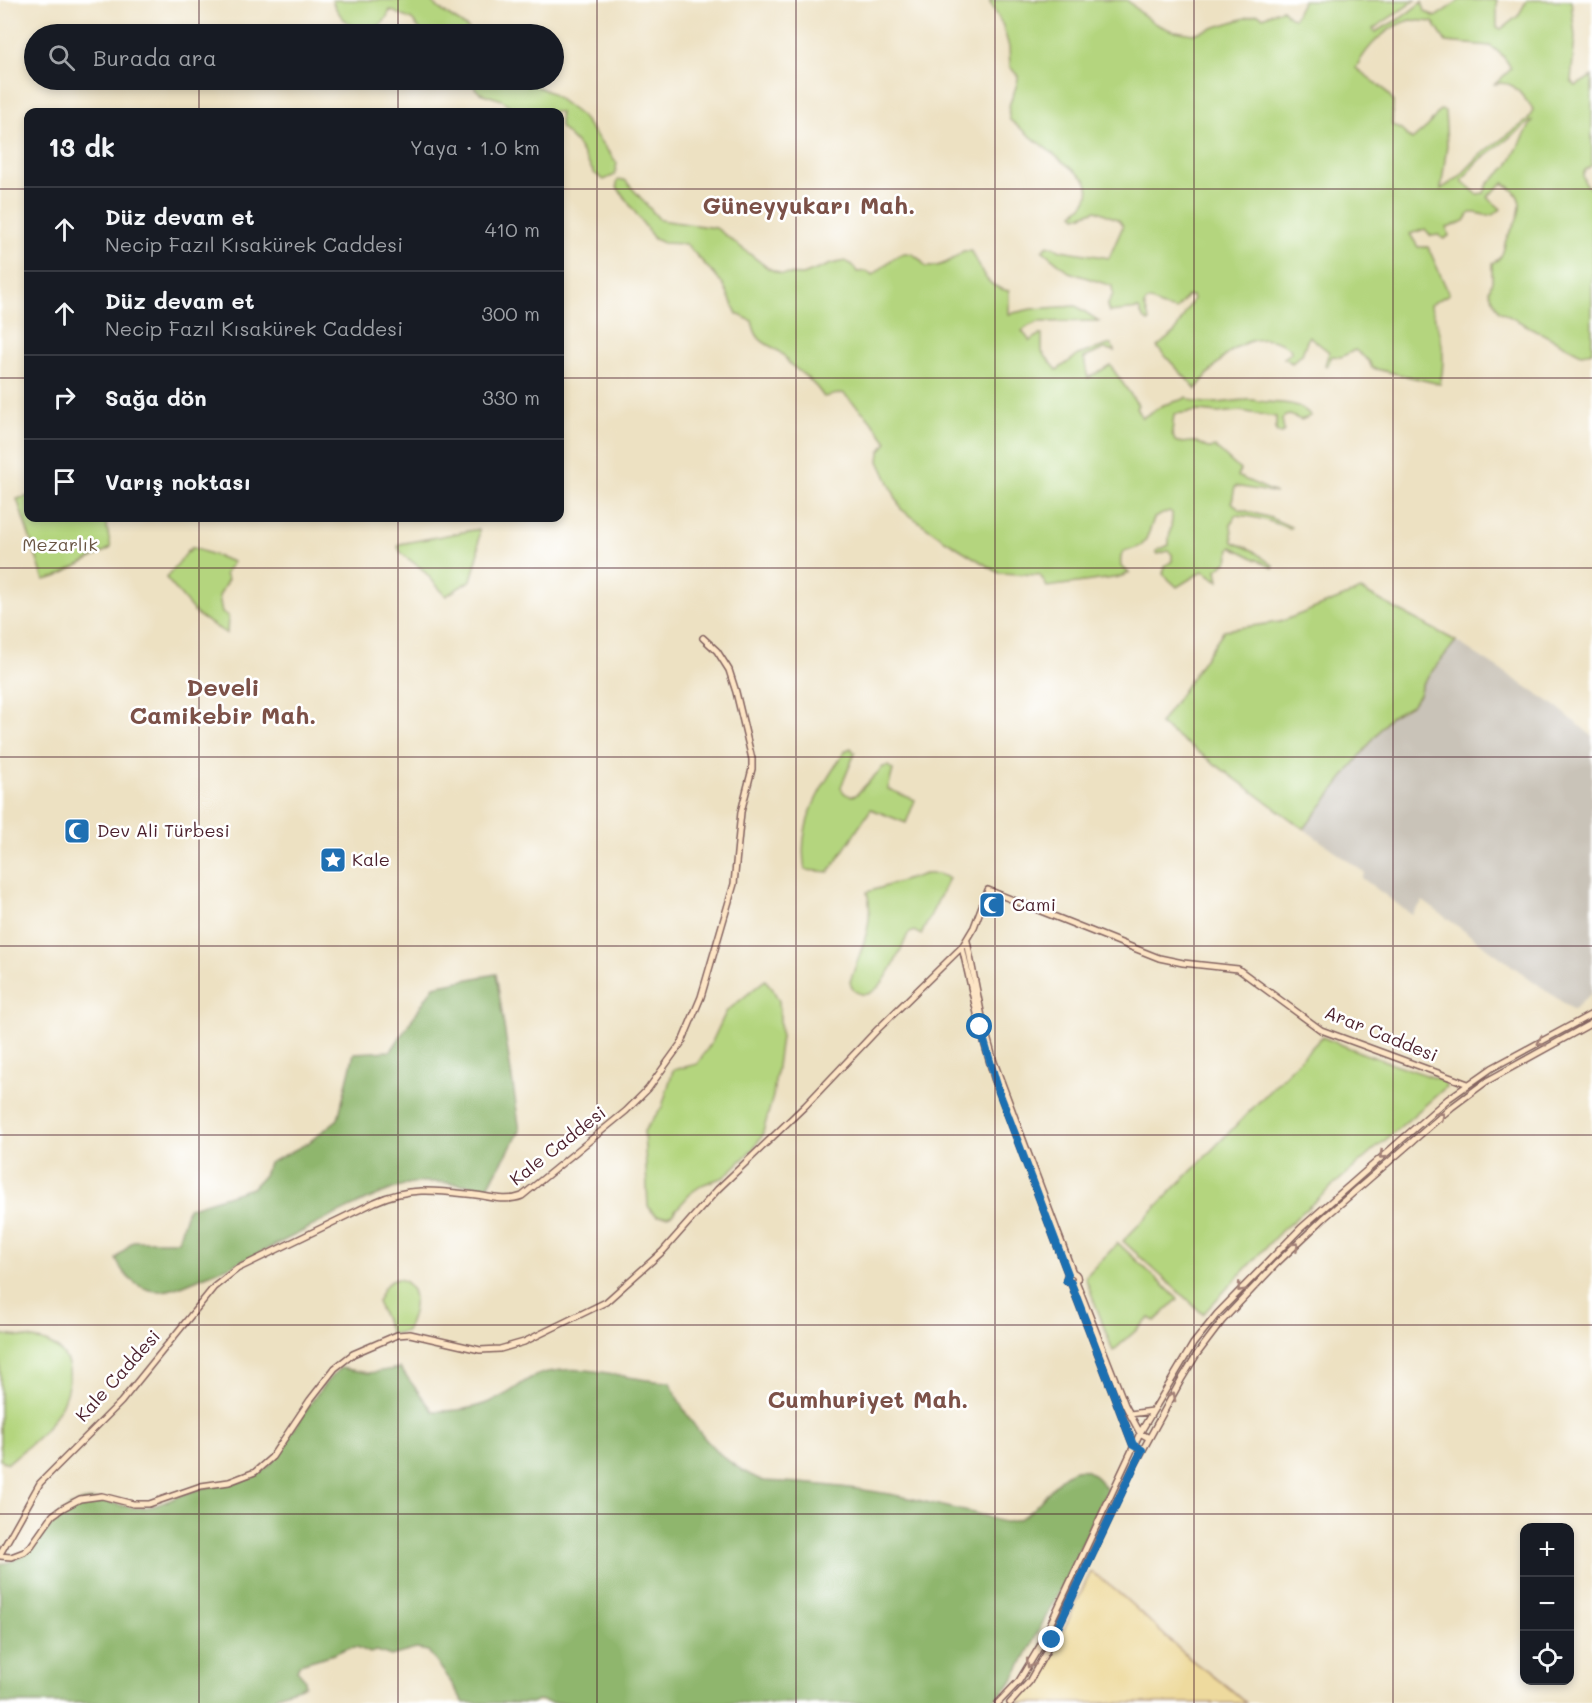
<!DOCTYPE html>
<html lang="tr">
<head>
<meta charset="utf-8">
<style>
	:root { --surface:#171b24; --page:#20242c; --text:#f1f3f6; --muted:#9ea1a6; --line:#363941 }
	body { margin:0; font-family:Mali,sans-serif; background:var(--page); color:var(--text) }
	.controls { position:absolute; right:18px; bottom:18px; display:grid; overflow:hidden; border-radius:12px; box-shadow:0 3px 9px #0003 }
	.controls button { width:54px; height:54px; display:grid; place-items:center; padding:0; border:0; border-bottom:2px solid var(--line); background:var(--surface); color:var(--text); font:30px sans-serif }
	.stop { position:absolute; width:18px; height:18px; margin:-14px; border:4px solid #1f6fb2; border-radius:50%; background:#fff }
	.stop.end { background:#1f6fb2; border-color:#fff; box-shadow:0 2px 6px #0008 }
	.list { margin:0; padding:0; list-style:none }
	h2 { display:flex; justify-content:space-between; align-items:center; height:78px; margin:0; padding:0 24px; font-size:26px }
	h2 small { font-size:20px; font-weight:400; color:var(--muted) }
	.list li { display:grid; grid-template-columns:39px 1fr auto; gap:18px; align-items:center; box-sizing:border-box; height:84px; padding:0 24px; border-top:2px solid var(--line) }
	.list b { display:block; font-size:22px; white-space:nowrap }
	.list p { margin:0; font-size:20px; white-space:nowrap; color:var(--muted) }
	.list em { font-size:20px; font-style:normal; color:var(--muted) }
	.icon { flex:none; width:33px; height:33px; fill:none; stroke:currentColor; stroke-width:2; stroke-linecap:round; stroke-linejoin:round }
	.map { position:relative; flex:none; width:1592px; height:1703px; overflow:hidden }
	.search { position:absolute; background:var(--surface); box-shadow:0 3px 9px #0003; left:24px; top:24px; width:540px; height:66px; display:flex; align-items:center; gap:15px; box-sizing:border-box; padding:0 21px; border-radius:33px; color:var(--muted); font-size:22px }
	.panel { position:absolute; background:var(--surface); box-shadow:0 3px 9px #0003; left:24px; top:108px; width:540px; height:414px; border-radius:12px }
	.map>svg:first-child { display:block }
	.industrial { fill:#c9c3b8 }
	.green { fill:#b4d57e; stroke:#7f7a54; stroke-width:1.5; fill-rule:evenodd }
	.forest { fill:#8fb66d; stroke:#6c6a4c; stroke-width:1.5 }
	.sand { fill:#eeda9e; stroke:#9c7c64; stroke-width:1.5 }
	.lines { fill:none; stroke-linecap:round; stroke-linejoin:round }
	.secondary-casing { stroke:#836360; stroke-width:8 }
	.secondary { stroke:#fde5c5; stroke-width:5 }
	.oneway { stroke:#a48278 }
	.route { stroke:#1f6fb2; stroke-width:8 }
	.grid { fill:none; stroke:#4a1f2b; stroke-width:1.5; stroke-opacity:0.55 }
	.labels { text-anchor:middle; stroke-width:5; stroke-linejoin:round; paint-order:stroke }
	.park-label { font-size:18px; fill:#6a5644; stroke:#fff }
	.poi-label { font-size:18px; fill:#4a1f2b; stroke:#fff; text-anchor:start }
	.street-label { font-size:18px; fill:#4a1f2b; stroke:#fff }
	.district-label { font-size:24px; font-weight:bold; fill:#7c5148; stroke:#fff }
</style>
</head>
<body>
<div class="map">
<svg width="1592" height="1703" viewBox="0 0 1592 1703">
	<rect width="100%" height="100%" fill="#fff"/>
	<filter id="ink" filterUnits="userSpaceOnUse"><feTurbulence type="fractalNoise" baseFrequency=".0167" numOctaves="2"/><feDisplacementMap in="SourceGraphic" scale="12" xChannelSelector="R" yChannelSelector="G"/><feConvolveMatrix kernelMatrix="1 2 1 2 8 2 1 2 1" color-interpolation-filters="sRGB"/></filter>
	<filter id="wash" filterUnits="userSpaceOnUse"><feTurbulence type="fractalNoise" baseFrequency=".008" numOctaves="4" result="noise"/><feDisplacementMap in="SourceGraphic" scale="24" xChannelSelector="R" yChannelSelector="G"/><feGaussianBlur stdDeviation="1.35" result="paint"/><feColorMatrix in="noise" values="0 0 0 0 0 0 0 0 0 0 0 0 0 0 0 0 0 1.4 0 .05"/><feComposite in="paint" operator="in"/></filter>
	<g filter="url(#wash)">
		<rect width="100%" height="100%" fill="#ede1c2"/>
		<path class="industrial" d="M1456 641 1557 707 1592 736V993L1573 1010 1423 901 1412 915 1362 878 1365 873 1304 829 1390 717 1410 707 1422 684Z"/>
		<path class="green" d="M332 0H430C442 15 461 20 474 34H424L412 20 390 10C377 46 342 28 332 0Z
			M989 0H1127L1143 15 1156 24 1170 30 1193 34 1258 14 1263 17 1282 9 1290 17 1294 18 1303 0H1416L1373 29 1375 32 1401 18 1422 2 1425 11 1435 17 1460 0H1497V27L1501 29 1518 16 1527 0H1571L1575 37 1571 81 1576 86 1592 76V165L1585 170 1583 176 1585 184 1592 189V352L1581 354 1499 311 1489 291 1492 281V263C1504 258 1503 250 1506 240 1507 235 1511 232 1513 227 1524 207 1523 194 1503 183L1487 197 1501 209C1487 222 1483 211 1470 213L1465 221 1447 228 1449 236 1444 239 1439 235 1431 236 1425 229 1410 234 1418 247H1428L1449 294 1430 305C1441 331 1447 356 1440 384L1372 368 1369 361 1355 350 1341 357 1332 356 1327 366 1325 365 1329 352 1309 336 1302 354 1292 363 1284 358 1291 353 1290 348C1250 322 1219 359 1196 389L1157 347 1175 332 1193 299 1192 296H1187L1176 310 1160 306 1151 300 1147 301 1144 305 1150 321 1148 322 1143 318 1139 309 1109 312 1107 306 1113 294 1112 286 1069 272 1042 250 1048 245 1061 250 1109 258 1123 226 1119 220 1096 210 1076 217 1073 213C1085 206 1093 194 1086 180L1010 120C1004 104 1018 92 1018 76L1010 67 1009 47 1003 26ZM1411 20 1433 22 1446 42 1490 46C1500 52 1507 59 1511 69L1495 84C1510 81 1516 87 1524 98 1528 103 1531 104 1533 110L1528 120 1480 155 1458 178 1441 189 1447 145 1445 111 1440 110 1428 126 1412 140 1400 129 1392 125 1393 101 1384 89 1356 68C1367 46 1387 26 1411 20ZM1533 120 1507 167 1488 184 1484 193 1477 194 1462 181 1476 163Z
			M472 80H523L551 93 581 116 617 163 615 175 604 180 594 173 576 143 560 127V112H518L502 100 480 93 475 88Z
			M619 180H625L660 220 716 228 768 268 781 274 803 275 831 264 845 261 853 265 857 272 866 271 873 275C892 261 906 238 926 267 942 267 951 261 963 251H971C984 270 981 285 1009 291V314L1031 309 1076 306 1099 321 1038 322 1029 326 1022 331 1030 341 1039 335H1042V352L1057 370 1078 355 1111 344 1114 351 1104 349 1084 358 1088 378 1110 365 1138 405 1136 408 1142 418 1163 405 1184 399 1186 397C1202 408 1226 401 1245 400 1253 399 1260 402 1268 402 1285 404 1298 401 1311 416L1301 420 1290 415 1285 416 1282 419 1284 431 1281 434 1276 431V417L1240 411 1218 413 1200 411 1174 414 1172 433 1175 441C1184 445 1189 441 1196 442 1204 445 1205 450 1215 447L1240 470 1237 476 1276 493 1235 486 1232 502 1239 509 1271 518 1291 527 1290 529C1272 521 1255 516 1235 515L1231 525 1233 542 1252 550 1274 566 1273 568 1232 547 1230 549 1228 560 1217 570 1219 581 1203 571 1177 587 1163 574 1165 566 1172 561V554L1168 551 1158 554 1156 551 1169 545C1168 534 1173 524 1172 513L1169 511 1154 518C1151 526 1148 539 1142 545 1132 553 1118 544 1121 566L1129 573 1121 577 1047 587 1040 575 999 573 945 540 901 509 879 461 880 452 887 442 869 418 843 393 824 397C815 383 804 375 791 365 787 362 786 357 782 354 767 341 757 346 752 321L737 314 723 284 686 244 663 243 654 239 617 187V182Z
			M28 496V518H105L111 548 56 577 44 580 17 499Z
			M479 529 478 556 471 580 446 596 422 569 402 554 398 547 400 544Z
			M191 547 233 562 225 574 228 579 219 596 222 613 228 616 227 634 197 615 166 578 186 554 187 550 190 551Z
			M1361 590 1456 641 1422 684 1419 695 1413 704 1390 717 1304 829 1160 724 1224 630 1280 622Z
			M851 748 855 753 841 787C843 794 849 797 856 795L883 767 888 766 893 770 888 789 915 800 906 823 871 809 829 872 805 870C796 823 821 787 846 750Z
			M925 874H938L949 878 921 935 914 931 908 934C901 949 882 998 862 994 855 993 851 988 850 982 859 954 876 922 867 892Z
			M765 980 772 988 779 1001 781 1037 773 1096 762 1136 753 1149 724 1177 704 1184 692 1192 672 1214 667 1216H658L653 1213 648 1206 644 1131 662 1107 673 1070 697 1064 712 1042 726 1012Z
			M1322 1037 1362 1053 1444 1081 1446 1087 1281 1231 1203 1314 1123 1241Z
			M1118 1243 1178 1299 1155 1321 1150 1318 1113 1351 1085 1277Z
			M399 1279C421 1286 415 1315 406 1331L391 1334 377 1302C383 1290 385 1280 399 1279Z
			M0 1334C15 1337 36 1337 50 1344 84 1361 66 1403 49 1425 37 1440 22 1451 8 1463L0 1460Z"/>
		<path class="forest" d="M496 974 520 1131 487 1188C466 1184 421 1178 401 1186 334 1210 272 1252 205 1276 192 1281 176 1290 162 1291 141 1292 124 1278 116 1259L133 1241H178L188 1208 252 1188 264 1175 269 1163 308 1143 338 1119 354 1053 391 1051 434 986Z
			M340 1368 369 1373 400 1368 433 1411C460 1412 486 1406 508 1393 522 1384 531 1375 548 1372 590 1363 628 1381 670 1382 688 1425 720 1464 764 1481 812 1483 862 1488 909 1498 933 1504 957 1509 981 1515 990 1517 997 1522 1007 1522 1048 1520 1066 1430 1107 1490L1064 1582 1024 1659 1011 1683 991 1703H551L539 1700 531 1703H464L447 1676 428 1651 416 1649 391 1656 377 1651 370 1653 357 1647 347 1648 334 1654 300 1664 297 1670 305 1679V1685C295 1692 283 1689 274 1699L278 1703H0V1564C40 1558 41 1521 76 1504 101 1493 115 1508 138 1508 160 1508 179 1494 199 1489 222 1483 244 1485 264 1470 274 1463 280 1451 286 1441 303 1416 318 1388 340 1368Z"/>
		<path class="sand" d="M1091 1572C1127 1596 1156 1629 1188 1657 1207 1673 1229 1685 1246 1703H1017C1051 1666 1069 1616 1091 1572Z"/>
	</g>
	<g filter="url(#ink)">
		<g class="lines">
			<defs>
				<path id="secondary" d="M967 941 983 1022 994 1062 1073 1273
					M962 947 980 1027 994 1078 1068 1274
					M1066.5 1278a5.5 5.5 0 1 1 11 0a5.5 5.5 0 1 1-11 0Z
					M1076 1281 1125 1405 1140 1433 1149 1438
					M1071 1283 1133 1445 1142 1450
					M1130 1414 1153 1411
					M0 1554 40 1483 121 1402 214 1287 237 1269 375 1202C411 1186 439 1191 476 1195 491 1197 507 1202 522 1196L626 1111 648 1089 682 1042 701 997 734 884 741 812 752 769V759L736 692 729 670 717 651 703 638
					M0 1556 11 1557 24 1552 31 1546 53 1515 63 1508 80 1499 102 1496 133 1504H149L201 1486 229 1482 255 1472 272 1457 310 1400 335 1368 353 1354 397 1335 410 1334 480 1350 500 1349 524 1342 606 1302 663 1251 718 1189 805 1106 878 1029 962 947 974 927 988 890 1159 958 1183 963 1238 969 1321 1030 1468 1084
					M998 1703 1019 1681 1040 1646 1140 1433 1193 1344 1217 1314 1301 1228 1448 1099 1492 1068 1592 1014
					M1010 1703 1029 1682 1046 1652 1133 1468 1181 1380 1197 1354 1222 1321 1277 1263 1323 1219 1452 1107 1487 1081 1592 1023"/>
			</defs>
			<use href="#secondary" class="secondary-casing"/>
			<use href="#secondary" class="secondary"/>
		</g>
		<defs><path id="oneway-chevron" d="M-2-3.5L2.5 0L-2 3.5" fill="none" stroke-width="1.6" stroke-linecap="round" stroke-linejoin="round" transform="scale(1.5)"/></defs>
		<g class="oneway">
			<use href="#oneway-chevron" transform="translate(1541 1042) rotate(152)"/>
			<use href="#oneway-chevron" transform="translate(1441 1116) rotate(-40)"/>
			<use href="#oneway-chevron" transform="translate(1383 1155) rotate(139)"/>
			<use href="#oneway-chevron" transform="translate(1295 1246) rotate(-43)"/>
			<use href="#oneway-chevron" transform="translate(1241 1288) rotate(133)"/>
			<use href="#oneway-chevron" transform="translate(1172 1396) rotate(-61)"/>
			<use href="#oneway-chevron" transform="translate(1030 1664) rotate(121)"/>
		</g>
	</g>
	<g class="lines" filter="url(#ink)">
		<path class="route" d="M980 1027 999 1092 1068 1274 1066 1280 1071 1283 1133 1445 1142 1450 1052 1640"/>
	</g>
	<path class="grid" d="M199 0V34M398 0V34M597 0V1703M796 0V1703M995 0V1703M1194 0V1703M1393 0V1703M199 80V112M398 80V112M0 189H28M560 189H1592M0 378H28M560 378H1592M199 518V1703M398 518V1703M0 568H1592M0 757H1592M0 946H1592M0 1135H1592M0 1325H1592M0 1514H1592"/>
	<defs>
		<symbol id="mosque-square" viewBox="-11 -11 22 22"><rect x="-9" y="-9" width="18" height="18" rx="4" fill="#1f6fb2" stroke="#fff"/><path d="M3.5-4.9A6 6 0 1 0 3.5 4.9A5 5 0 1 1 3.5-4.9Z" fill="#fff"/></symbol>
		<symbol id="sight-square" viewBox="-11 -11 22 22"><rect x="-9" y="-9" width="18" height="18" rx="4" fill="#1f6fb2" stroke="#fff"/><path d="M0-6L1.8-2.2L6-1.7L2.9 1.2L3.7 5.4L0 3.3L-3.7 5.4L-2.9 1.2L-6-1.7L-1.8-2.2Z" fill="#fff"/></symbol>
	</defs>
	<g fill-rule="evenodd">
		<use href="#mosque-square" x="62" y="816" width="30" height="30"/>
		<use href="#sight-square" x="318" y="845" width="30" height="30"/>
		<use href="#mosque-square" x="977" y="890" width="30" height="30"/>
	</g>
	<g class="labels">
		<g class="park-label">
			<text x="60" y="551">Mezarlık</text>
		</g>
		<g class="poi-label">
			<text x="97" y="837">Dev Ali Türbesi</text>
			<text x="352" y="866">Kale</text>
			<text x="1012" y="911">Cami</text>
		</g>
		<g class="street-label">
			<text transform="translate(1381 1034) rotate(22)" y="6">Arar Caddesi</text>
			<text transform="translate(558 1146) rotate(-38)" y="6">Kale Caddesi</text>
			<text transform="translate(118 1376) rotate(-48)" y="6">Kale Caddesi</text>
		</g>
		<g class="district-label">
			<text x="809" y="214">Güneyyukarı Mah.</text>
			<text x="223" y="696">Develi<tspan x="223" dy="28">Camikebir Mah.</tspan></text>
			<text x="868" y="1408">Cumhuriyet Mah.</text>
		</g>
	</g>
</svg>
<div class="controls">
<button>+</button>
<button>−</button>
<button><svg class="icon" aria-label="locate" viewBox="0 0 24 24"><circle cx="12" cy="12" r="6"/><path d="M12 2v4M12 18v4M2 12h4M18 12h4"/></svg></button>
</div>
<div class="stop" style="left:980px;top:1027px"></div>
<div class="stop end" style="left:1052px;top:1640px"></div>
<div class="search"><svg class="icon" aria-label="search" viewBox="0 0 24 24"><circle cx="10" cy="10" r="6"/><path d="M15 15l6 6"/></svg>Burada ara</div>
<section class="panel">
<h2>13 dk<small>Yaya · 1.0 km</small></h2>
<ul class="list">
<li><svg class="icon" aria-label="ahead" viewBox="0 0 24 24"><path d="M12 20V5M6 11l6-6 6 6"/></svg><div><b>Düz devam et</b><p>Necip Fazıl Kısakürek Caddesi</p></div><em>410 m</em></li>
<li><svg class="icon" aria-label="ahead" viewBox="0 0 24 24"><path d="M12 20V5M6 11l6-6 6 6"/></svg><div><b>Düz devam et</b><p>Necip Fazıl Kısakürek Caddesi</p></div><em>300 m</em></li>
<li><svg class="icon" aria-label="right" viewBox="0 0 24 24"><path d="M7 20v-9h11M14 6l5 5-5 5"/></svg><div><b>Sağa dön</b></div><em>330 m</em></li>
<li><svg class="icon" aria-label="arrive" viewBox="0 0 24 24"><path d="M6 21V4h12l-3 4 3 4H6"/></svg><div><b>Varış noktası</b></div></li>
</ul>
</section>
</div>
</body>
</html>
